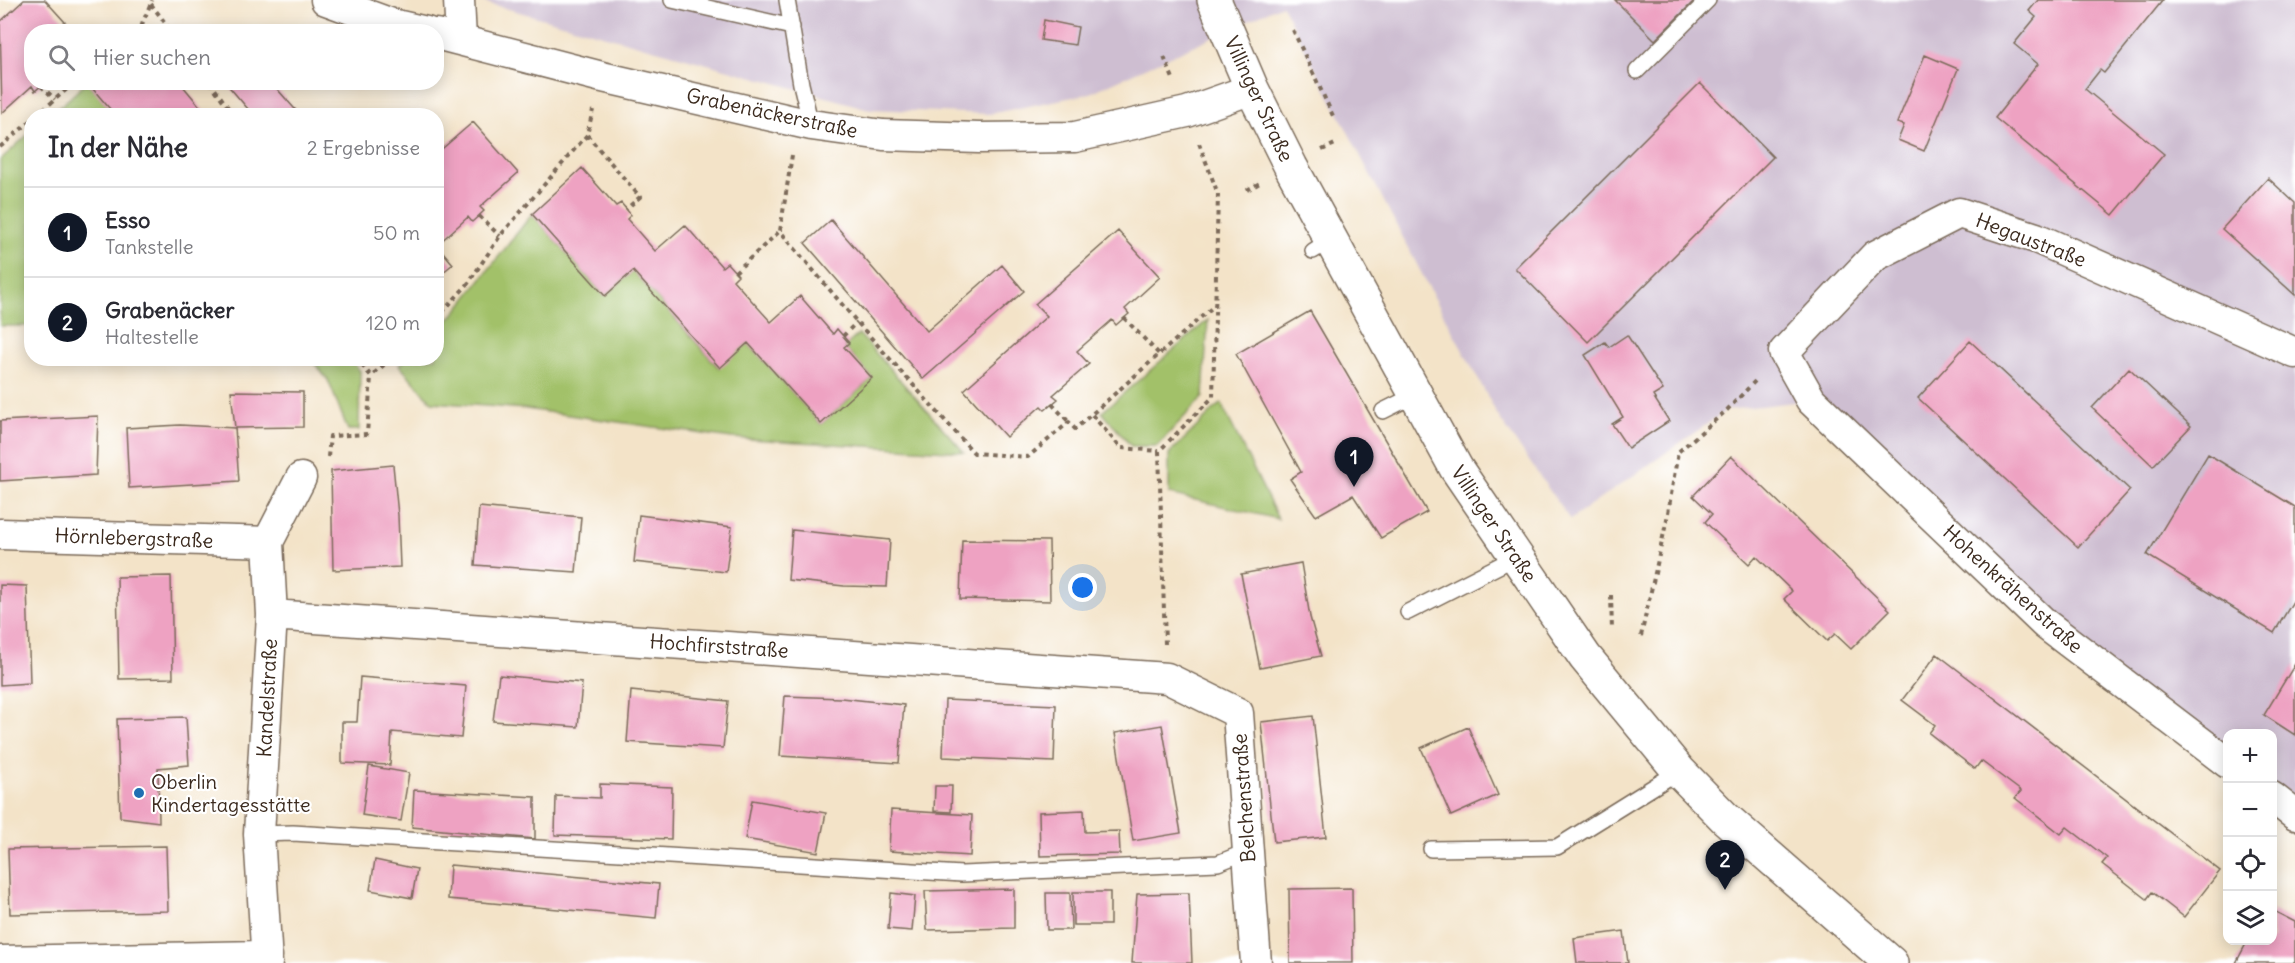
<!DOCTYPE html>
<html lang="de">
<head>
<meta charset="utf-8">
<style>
	:root { --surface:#fff; --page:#f7f7f7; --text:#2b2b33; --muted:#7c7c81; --line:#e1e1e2; --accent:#111827 }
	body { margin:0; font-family:Delius,sans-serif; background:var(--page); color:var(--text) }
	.controls { position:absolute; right:18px; bottom:18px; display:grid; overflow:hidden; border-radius:12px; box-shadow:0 3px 15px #0003 }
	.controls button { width:54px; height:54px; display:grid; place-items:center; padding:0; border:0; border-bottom:2px solid var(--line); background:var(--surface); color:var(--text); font:30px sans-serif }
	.you { position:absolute; left:1083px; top:588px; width:21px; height:21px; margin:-15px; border:4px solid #fff; border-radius:50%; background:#1a73e8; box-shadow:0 0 0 9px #1a73e833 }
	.badge { display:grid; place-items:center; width:39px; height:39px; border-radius:50%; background:var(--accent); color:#fff; font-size:20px; font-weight:700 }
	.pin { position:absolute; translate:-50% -50px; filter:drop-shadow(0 2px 3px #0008) }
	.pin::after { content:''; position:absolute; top:32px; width:21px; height:18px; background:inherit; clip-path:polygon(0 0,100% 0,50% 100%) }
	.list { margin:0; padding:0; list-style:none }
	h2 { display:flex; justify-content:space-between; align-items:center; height:78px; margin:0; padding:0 24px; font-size:26px }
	h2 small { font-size:20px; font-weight:400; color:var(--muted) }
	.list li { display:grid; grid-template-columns:39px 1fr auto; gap:18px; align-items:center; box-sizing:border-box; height:90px; padding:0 24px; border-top:2px solid var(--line) }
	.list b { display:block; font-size:22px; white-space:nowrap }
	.list p { margin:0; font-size:20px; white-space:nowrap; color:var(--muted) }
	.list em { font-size:20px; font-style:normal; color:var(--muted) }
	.icon { flex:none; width:33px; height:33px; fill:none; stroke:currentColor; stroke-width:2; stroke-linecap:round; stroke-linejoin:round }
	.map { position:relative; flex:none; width:2295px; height:963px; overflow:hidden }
	.search { position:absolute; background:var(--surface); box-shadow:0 3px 15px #0003; left:24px; top:24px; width:420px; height:66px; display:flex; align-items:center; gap:15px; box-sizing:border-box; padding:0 21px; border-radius:24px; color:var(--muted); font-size:22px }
	.panel { position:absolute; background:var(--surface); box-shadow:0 3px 15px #0003; left:24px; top:108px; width:420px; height:258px; border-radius:24px }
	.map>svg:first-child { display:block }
	.industrial { fill:#cebed1 }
	.green { fill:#a2c169; stroke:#6e7644; stroke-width:1.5 }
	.building { fill:#eea2c2 }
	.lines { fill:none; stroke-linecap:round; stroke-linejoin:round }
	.service-casing { stroke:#7b6b5a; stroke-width:18 }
	.minor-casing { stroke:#7b6b5a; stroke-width:33 }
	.secondary-casing { stroke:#7b6b5a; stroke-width:36 }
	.path { stroke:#7b6b5a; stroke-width:4; stroke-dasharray:4.5 4.5; stroke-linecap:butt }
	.service { stroke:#fff; stroke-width:15 }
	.minor { stroke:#fff; stroke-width:30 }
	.secondary { stroke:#fff; stroke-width:33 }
	.poi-dot { fill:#1f6fb2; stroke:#fff; stroke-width:2 }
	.labels { text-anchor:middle; stroke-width:4.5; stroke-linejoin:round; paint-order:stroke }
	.street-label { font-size:20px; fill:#3b2a1e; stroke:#fff }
	.poi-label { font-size:20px; fill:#3b2a1e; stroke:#fff; text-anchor:start }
</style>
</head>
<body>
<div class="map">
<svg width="2295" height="963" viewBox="0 0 2295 963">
	<rect width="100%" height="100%" fill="#fff"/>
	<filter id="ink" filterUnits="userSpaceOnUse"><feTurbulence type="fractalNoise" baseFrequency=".0167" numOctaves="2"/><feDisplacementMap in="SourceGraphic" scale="12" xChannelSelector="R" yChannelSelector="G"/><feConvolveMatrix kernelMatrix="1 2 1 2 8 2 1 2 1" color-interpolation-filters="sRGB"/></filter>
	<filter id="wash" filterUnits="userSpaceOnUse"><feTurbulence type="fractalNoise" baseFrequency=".008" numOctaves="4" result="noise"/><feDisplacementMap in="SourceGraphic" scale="24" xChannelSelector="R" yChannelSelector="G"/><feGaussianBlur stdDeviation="1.35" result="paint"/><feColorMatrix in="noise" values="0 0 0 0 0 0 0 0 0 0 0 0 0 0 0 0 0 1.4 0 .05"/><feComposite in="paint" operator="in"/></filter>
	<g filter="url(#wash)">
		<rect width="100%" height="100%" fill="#f3e3c8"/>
		<path class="industrial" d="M476 0H2295V815L2273 797 2272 734H2228L2227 763 2045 624 1811 400 1727 410 1570 520 1498 416 1426 282 1282 5 1088 94 989 114 869 109Z"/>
		<path class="green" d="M87 82 116 115 50 116Z
			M31 132V326H0V160Z
			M532 214 605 296 633 271 719 368 748 343 821 424 872 378 844 347 859 334 964 452 732 438 526 409 432 402 399 365 408 359 436 358 437 333 457 310Z
			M1208 320 1203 397 1157 446H1131L1102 412Z
			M311 359H350L360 371 359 430H348L328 380Z
			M1221 403 1278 519 1169 494V454Z"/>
		<g id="blocks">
			<path class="building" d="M24 0H45L74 32H32V82H45L35 91 32 86 2 113 0 22Z
				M1615 0H1695L1655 40Z
				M2038 0H2163L2104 73 2100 70 2085 89 2164 154 2113 215 1995 118 2038 64 2014 44 2036 17 2029 11Z
				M1044 20 1078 27 1075 45 1041 40Z
				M1925 55 1958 69 1924 151 1898 140 1904 125 1897 123Z
				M87 82H187L183 86 208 116H116Z
				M225 82H271L301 116H254Z
				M1700 83 1773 157 1588 342 1515 268Z
				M473 122 518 173 480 207 484 211 472 222 468 217 437 245 453 264 436 278V154Z
				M582 168 616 206 621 203 631 215 627 219 655 251 685 225 722 267 727 263 735 272 738 275 733 280 771 322 800 296 833 334 837 329 849 343 844 347 872 378 821 424 748 343 720 368 633 271 605 296 532 214Z
				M2268 178 2295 203V295L2222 229Z
				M831 220 927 331 1002 265 1024 291 923 379 805 243Z
				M1118 231 1160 277 1125 309 1129 314 1124 318 1116 325 1112 320 1077 351 1089 364 1053 395 1058 399 1045 410 1041 406 1006 437 964 390 1047 316 1035 304Z
				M1310 311 1427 512 1381 538 1353 495 1316 516 1290 479 1301 472 1236 354Z
				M1627 335 1663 390 1653 396 1669 421 1628 448 1612 424 1623 417 1585 355 1605 342 1609 347Z
				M1970 341 2130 490 2078 547 1918 398Z
				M2129 368 2191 426 2153 466 2092 408Z
				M231 391 303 392V427L235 428 239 481 129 488 126 428 180 425 235 428Z
				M98 416 96 475 0 481V421Z
				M2208 454 2295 507V598L2274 633 2147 555Z
				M1731 456 1890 610 1851 649 1835 634 1827 641 1784 599 1792 591 1756 556 1749 564 1705 522 1712 514 1693 496Z
				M393 465 398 515 400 567 333 570 331 471Z
				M479 507 581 517 576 572 475 565Z
				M639 515 732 527 726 572 634 562Z
				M792 530 890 540 887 587 844 586 788 580Z
				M962 540 1049 541 1050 601 960 599Z
				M1301 563 1310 617 1321 656 1260 668 1241 574Z
				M171 576 173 678 119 679 117 577Z
				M0 585 27 586 30 683 0 685Z
				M1937 654 2220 871 2184 917 2152 892 2147 899 2102 864 2107 858 2067 827 2061 834 2015 798 2021 791 1981 761 1975 769 1929 733 1935 725 1902 700Z
				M2295 664V735L2264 715Z
				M499 675 582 683 578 727 493 721Z
				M360 677 466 686 461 738 392 732 390 765 342 763V722H357Z
				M631 691 728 701 723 748 627 742Z
				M785 696 841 698 904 705 899 763 780 756Z
				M945 700 1056 705 1054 762 943 757Z
				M1313 716 1326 837 1274 842 1261 722Z
				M186 717 189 765 158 768 159 822 120 817 117 719Z
				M1162 725 1181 833 1133 841 1115 733Z
				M1468 727 1498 795 1451 816 1421 748Z
				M369 766 409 773 401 821 362 815Z
				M600 784 672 787 671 839 555 835 556 796 600 798Z
				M935 786H952L951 812 934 811Z
				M414 790 535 797V839L412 827Z
				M752 800 826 813 818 852 745 839Z
				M891 810 972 815 970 856 889 851Z
				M1084 810 1085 832 1119 831 1120 854 1040 856 1039 812Z
				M166 846 168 911 10 914 8 849Z
				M375 860 417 869 412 898 370 890Z
				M450 865 659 884 656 918 448 899Z
				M1352 888 1353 963H1290L1289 889Z
				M1014 889V928L927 930 925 891Z
				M1073 892H1110V925H1073Z
				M891 893 915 896 912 931 888 929Z
				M1046 893H1070L1071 930H1047Z
				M1189 893 1192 963H1132L1137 894Z
				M2272 910 2295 922V963H2236L2248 940H2272Z
				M1624 931 1628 963H1577L1574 938Z"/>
		</g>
	</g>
	<g filter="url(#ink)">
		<use href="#blocks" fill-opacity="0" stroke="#7b6b5a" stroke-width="1.5"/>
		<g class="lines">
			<defs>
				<path id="service" d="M672 0 792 27
					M787 0 801 84 811 125
					M1637 71 1708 0
					M1313 251 1330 240
					M1383 411 1417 394
					M1408 612 1516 557
					M259 834 293 833 962 874 1218 863 1248 851
					M1431 849 1557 847 1679 771"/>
				<path id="minor" d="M326 0 392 24 427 32
					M459 0 461 39
					M436 34 602 77 811 125 883 135 979 138 1075 137 1187 112 1252 89
					M0 534 268 542
					M272 615 1167 678 1238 713 1256 963
					M2228 763 2045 624 1811 400 1784 352 1875 256 1959 213 2036 238 2295 353
					M2272 797 2295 815
					M0 961 267 956
					M267 963 259 834 272 615 268 542 301 478"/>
				<path id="secondary" d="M1214 0 1252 89 1291 167 1456 468 1585 657 1679 771 1725 818 1891 963"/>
			</defs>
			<use href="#service" class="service-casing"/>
			<use href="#minor" class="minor-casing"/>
			<use href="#secondary" class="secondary-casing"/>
			<path class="path" d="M151 4 172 32
				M1293 30 1334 118
				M135 32 141 27 152 0
				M1164 57 1174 81
				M210 82 234 116
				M41 86 55 99
				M36 116 75 82
				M587 135 640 197 626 209
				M0 147 32 120
				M1322 150 1335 144
				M792 155 780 231 857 322 974 453 1028 457 1069 422 1075 429 1216 304
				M1247 190 1260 183
				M479 216 500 236
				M735 272 780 231
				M1124 318 1159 354
				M436 319 467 285 500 236 587 135 593 110
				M843 336 857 322
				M356 358 371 376 392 358
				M1052 404 1069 422
				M1092 415 1121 448 1159 451
				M328 457 330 436 367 434 371 376
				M1611 595 1612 631
				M1641 636 1667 519 1678 452 1727 410 1758 378
				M1165 644 1159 451 1213 397 1218 194 1199 143"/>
			<use href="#service" class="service"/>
			<use href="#minor" class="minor"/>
			<use href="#secondary" class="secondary"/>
		</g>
	</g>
	<circle class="poi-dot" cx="139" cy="793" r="6"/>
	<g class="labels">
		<g class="street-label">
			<text transform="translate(1259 99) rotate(65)" y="7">Villinger Straße</text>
			<text transform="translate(772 113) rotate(12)" y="7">Grabenäckerstraße</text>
			<text transform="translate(2031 240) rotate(21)" y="7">Hegaustraße</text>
			<text transform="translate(1494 524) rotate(56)" y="7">Villinger Straße</text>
			<text transform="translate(134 538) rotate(2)" y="7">Hörnlebergstraße</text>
			<text transform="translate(2013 589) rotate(42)" y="7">Hohenkrähenstraße</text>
			<text transform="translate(719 646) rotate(4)" y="7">Hochfirststraße</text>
			<text transform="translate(267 698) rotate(-87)" y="7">Kandelstraße</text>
			<text transform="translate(1244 798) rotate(-94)" y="7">Belchenstraße</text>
		</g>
		<g class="poi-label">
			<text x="151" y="789">Oberlin<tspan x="151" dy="23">Kindertagesstätte</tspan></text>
		</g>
	</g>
</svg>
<div class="controls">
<button>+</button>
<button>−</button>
<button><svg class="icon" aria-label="locate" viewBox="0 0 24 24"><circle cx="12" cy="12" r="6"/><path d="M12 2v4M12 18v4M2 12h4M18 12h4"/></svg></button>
<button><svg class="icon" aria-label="layers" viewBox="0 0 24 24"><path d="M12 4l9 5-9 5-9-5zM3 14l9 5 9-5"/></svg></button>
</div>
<div class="you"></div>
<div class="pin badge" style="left:1354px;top:487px">1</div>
<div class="pin badge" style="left:1725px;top:890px">2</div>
<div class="search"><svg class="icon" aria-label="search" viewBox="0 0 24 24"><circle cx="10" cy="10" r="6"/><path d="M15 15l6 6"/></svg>Hier suchen</div>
<section class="panel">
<h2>In der Nähe<small>2 Ergebnisse</small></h2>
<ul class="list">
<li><span class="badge">1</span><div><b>Esso</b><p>Tankstelle</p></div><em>50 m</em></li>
<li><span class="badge">2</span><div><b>Grabenäcker</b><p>Haltestelle</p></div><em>120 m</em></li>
</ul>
</section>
</div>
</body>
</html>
